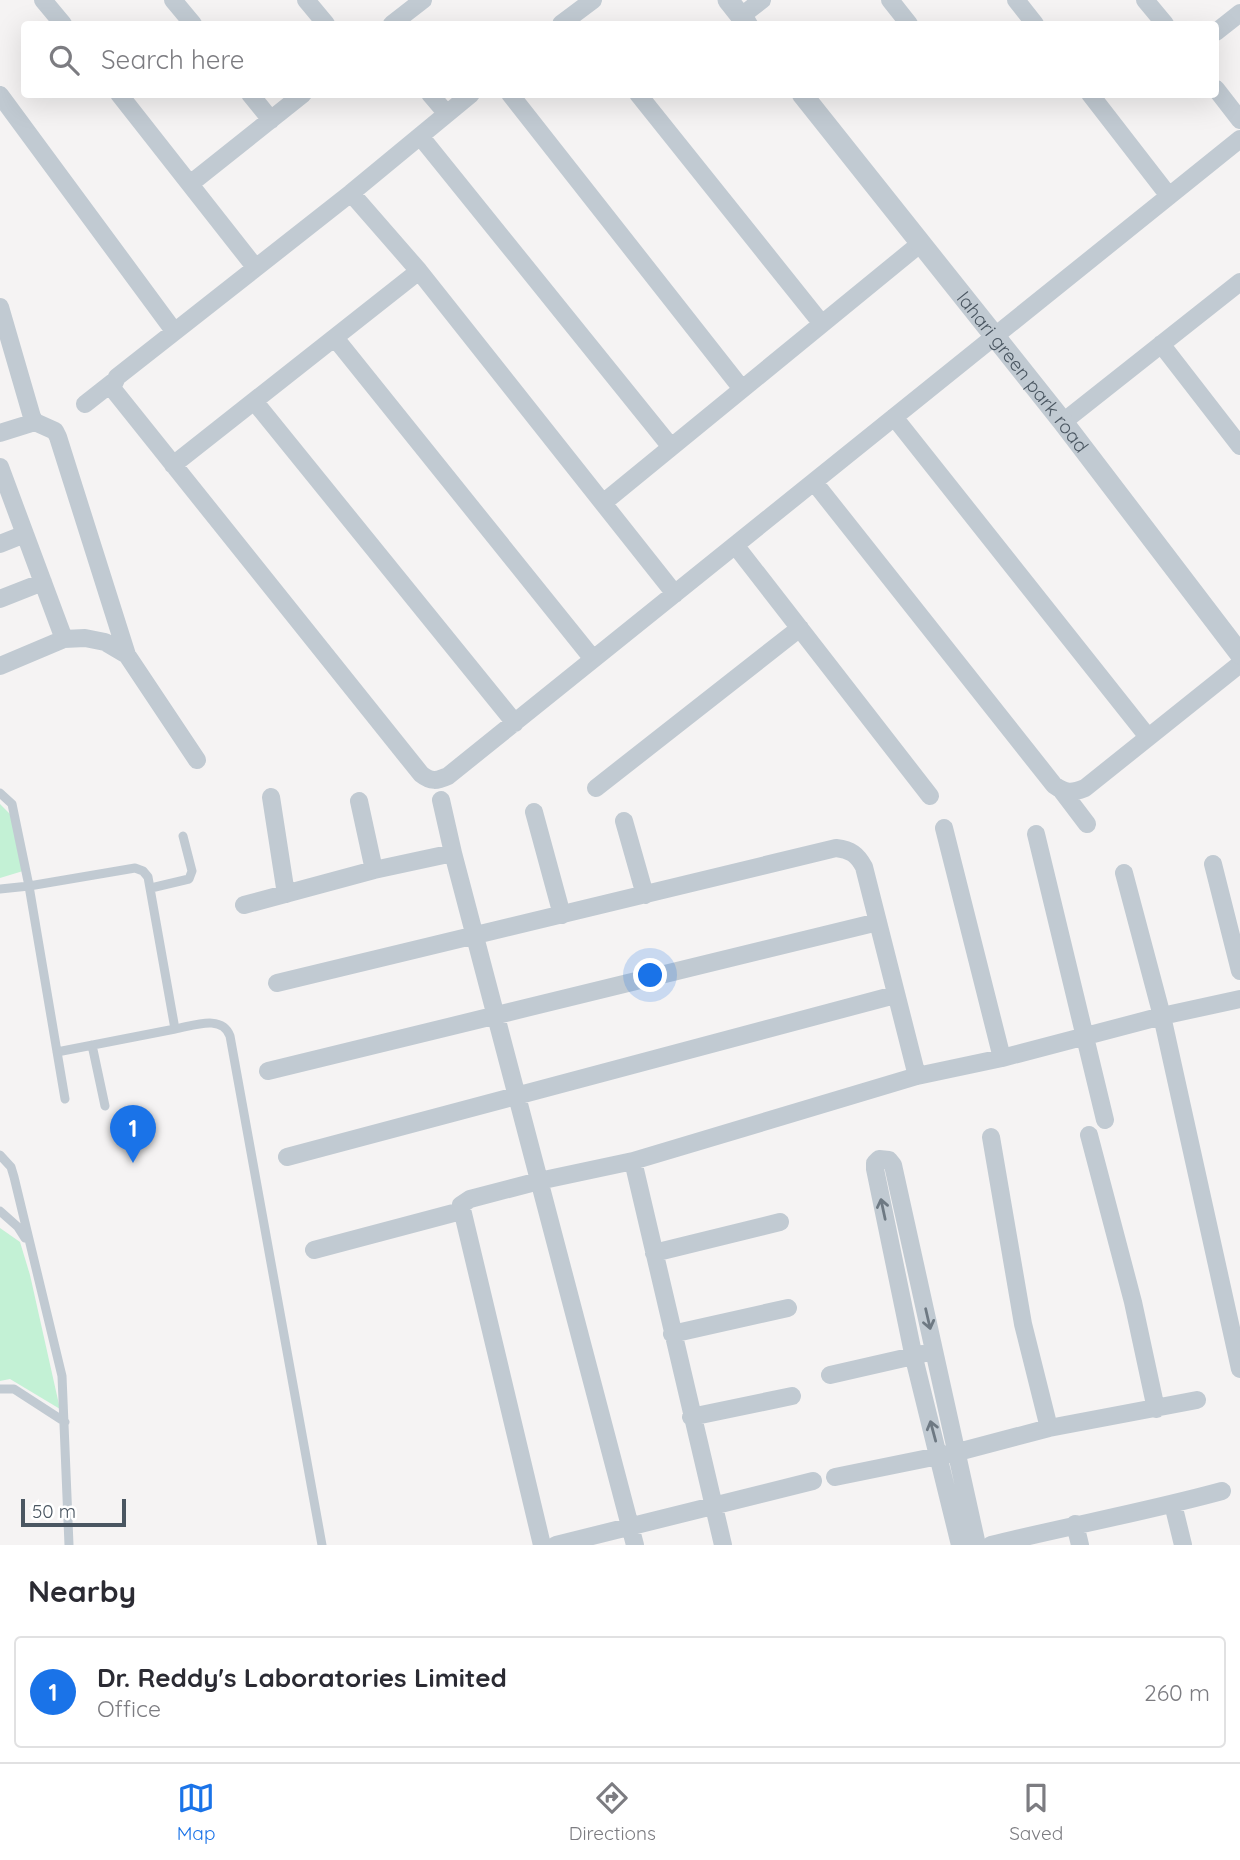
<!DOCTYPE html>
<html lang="en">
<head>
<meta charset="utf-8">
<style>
	:root { --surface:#fff; --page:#f7f7f7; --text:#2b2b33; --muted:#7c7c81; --line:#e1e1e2; --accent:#1a73e8 }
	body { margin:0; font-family:Quicksand,sans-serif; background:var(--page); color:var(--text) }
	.scale { position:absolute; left:21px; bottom:18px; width:105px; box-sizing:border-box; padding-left:7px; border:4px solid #4a5661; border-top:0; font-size:19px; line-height:24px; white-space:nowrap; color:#4a5661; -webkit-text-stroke:5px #fff; paint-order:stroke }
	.you { position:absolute; left:651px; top:976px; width:24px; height:24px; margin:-18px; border:5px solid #fff; border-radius:50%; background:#1a73e8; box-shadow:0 0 0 10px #1a73e833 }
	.badge { display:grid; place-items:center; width:46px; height:46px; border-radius:50%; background:var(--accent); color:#fff; font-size:23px; font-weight:700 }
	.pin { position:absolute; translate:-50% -58px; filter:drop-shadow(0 2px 4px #0008) }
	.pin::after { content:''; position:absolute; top:37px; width:24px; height:21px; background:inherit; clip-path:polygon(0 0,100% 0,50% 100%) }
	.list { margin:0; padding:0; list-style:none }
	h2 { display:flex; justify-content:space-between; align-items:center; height:91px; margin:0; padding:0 28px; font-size:30px }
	h2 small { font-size:23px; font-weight:400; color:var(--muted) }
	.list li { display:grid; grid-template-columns:46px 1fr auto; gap:21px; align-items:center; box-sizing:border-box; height:112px; margin:0 14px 14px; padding:0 14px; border:2px solid var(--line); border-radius:7px }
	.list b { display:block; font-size:26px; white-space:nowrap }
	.list p { margin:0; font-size:23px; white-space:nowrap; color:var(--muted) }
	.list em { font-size:23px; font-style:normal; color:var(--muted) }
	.icon { flex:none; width:38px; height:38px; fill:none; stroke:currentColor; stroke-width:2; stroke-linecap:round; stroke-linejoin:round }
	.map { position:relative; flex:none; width:1240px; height:1545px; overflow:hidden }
	.search { position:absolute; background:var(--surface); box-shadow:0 7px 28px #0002; left:21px; right:21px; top:21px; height:77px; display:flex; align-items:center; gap:18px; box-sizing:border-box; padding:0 24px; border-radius:7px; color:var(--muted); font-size:26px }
	.sheet { height:217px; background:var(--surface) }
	nav { display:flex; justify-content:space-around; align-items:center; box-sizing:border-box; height:98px; border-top:2px solid var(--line); background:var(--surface); font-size:19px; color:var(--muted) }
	nav a { display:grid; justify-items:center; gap:4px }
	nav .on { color:var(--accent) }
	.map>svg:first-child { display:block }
	.green { fill:#c3f1d5 }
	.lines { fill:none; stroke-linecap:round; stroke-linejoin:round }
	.service { stroke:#c1cad2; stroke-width:9 }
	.minor { stroke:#c1cad2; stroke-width:18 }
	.tertiary { stroke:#c1cad2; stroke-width:21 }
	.oneway { stroke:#6e7983 }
	.labels { text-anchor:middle; stroke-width:5; stroke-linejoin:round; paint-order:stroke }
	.street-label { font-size:19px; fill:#4a5661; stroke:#fff }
</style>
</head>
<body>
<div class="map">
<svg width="1240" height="1545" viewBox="0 0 1240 1545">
	<rect width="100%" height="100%" fill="#f5f3f3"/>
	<path class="green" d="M0 804 11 815 23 871 0 878Z
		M0 1228 20 1242 30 1275 60 1409 10 1379 0 1381Z"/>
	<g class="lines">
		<path class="service" d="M0 793 12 804 29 886 65 1099
			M151 888 189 879 192 871 183 836
			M0 889 29 886 135 868 143 871 148 877 175 1029 57 1052
			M175 1029C193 1026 222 1014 230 1036L322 1545
			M92 1045 105 1106
			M0 1155 11 1167 14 1177 62 1376 69 1545
			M0 1211 18 1227 25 1238
			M0 1389H14L65 1422"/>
		<path class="minor" d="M43 0 63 24
			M173 0 193 24
			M306 0 326 24
			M890 0 909 24
			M1016 0 1035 24
			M1145 0 1165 24
			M740 17 762 0
			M392 24 423 0
			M561 24 593 0
			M1216 32 1240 13
			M1216 89 1240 120
			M119 94 255 267
			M250 94 271 120
			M430 94 447 114
			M471 94 351 193 117 377 112 388 421 774C431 782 437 781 448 776L1240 139
			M510 94 742 389
			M638 94 822 324
			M1090 94 1169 196
			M0 95 174 331
			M420 136 671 447
			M190 184 303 94
			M351 193 419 271 675 594
			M0 307 32 417 35 422 55 431 58 437 127 655
			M335 338 593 659
			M1161 344 1240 446
			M254 401 515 723
			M85 404 113 382
			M894 417 1148 737
			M1063 422 1240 282
			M0 433 35 422
			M173 465 419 271
			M0 467 64 639
			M814 482 1054 785C1066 794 1072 793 1085 788L1240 664
			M603 503 921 243
			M0 544 25 534
			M735 545 930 796
			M0 599 43 582
			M0 666 64 639 85 638 105 642 127 655 197 760
			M596 788 800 628
			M1062 791 1087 824
			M271 797 286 894
			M441 800 453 853
			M359 801 374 870
			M534 812 562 915
			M624 821 645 895
			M944 828 1002 1058
			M1036 834 1105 1120
			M1213 864 1240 971
			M1124 873 1162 1016 1240 999
			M244 905 374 870 453 853 635 1545
			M277 983 836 848C851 850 857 854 864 867L917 1076
			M268 1071 878 922
			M1089 1135 1133 1302 1156 1409
			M991 1137 1023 1324 1049 1428
			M287 1157 895 995
			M633 1161 723 1545
			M314 1250 461 1211
			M654 1253 780 1222
			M672 1334 788 1308
			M830 1375 922 1354
			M691 1417 792 1396
			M835 1477 958 1452 1049 1428 1197 1400
			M1173 1504 1183 1545
			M1075 1524 1080 1545
			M542 1545 461 1205 470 1199 539 1181 633 1161 917 1076 1002 1058 1162 1016 1240 1369
			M556 1545 813 1481
			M960 1545 914 1358 875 1169V1163L879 1159 889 1160 893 1165 977 1545
			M991 1545C1068 1526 1145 1512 1222 1491"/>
		<g class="tertiary">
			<path d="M728 0 747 24"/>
			<path id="s1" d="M802 94 1063 422 1240 654"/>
		</g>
	</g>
	<defs><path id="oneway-shaft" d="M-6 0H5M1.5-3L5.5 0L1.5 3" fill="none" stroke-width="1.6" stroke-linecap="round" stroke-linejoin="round" transform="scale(1.75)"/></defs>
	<g class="oneway">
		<use href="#oneway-shaft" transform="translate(883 1209) rotate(-102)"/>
		<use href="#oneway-shaft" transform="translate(928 1319) rotate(77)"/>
		<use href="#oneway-shaft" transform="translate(933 1431) rotate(-105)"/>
	</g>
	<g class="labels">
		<g class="street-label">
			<text dy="7" stroke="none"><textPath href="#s1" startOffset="355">lahari green park road</textPath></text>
		</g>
	</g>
</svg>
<div class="scale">50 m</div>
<div class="you"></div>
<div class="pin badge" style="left:133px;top:1163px">1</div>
<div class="search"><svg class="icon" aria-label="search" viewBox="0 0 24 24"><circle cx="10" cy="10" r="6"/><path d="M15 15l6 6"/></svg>Search here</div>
</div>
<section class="sheet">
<h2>Nearby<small></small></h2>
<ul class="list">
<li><span class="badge">1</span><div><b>Dr. Reddy's Laboratories Limited</b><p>Office</p></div><em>260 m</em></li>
</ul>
</section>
<nav>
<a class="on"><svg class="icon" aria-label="map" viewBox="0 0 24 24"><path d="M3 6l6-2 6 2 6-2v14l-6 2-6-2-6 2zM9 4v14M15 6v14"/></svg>Map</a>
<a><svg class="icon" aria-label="directions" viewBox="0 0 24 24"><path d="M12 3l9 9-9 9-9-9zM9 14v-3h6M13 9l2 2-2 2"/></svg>Directions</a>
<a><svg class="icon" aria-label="saved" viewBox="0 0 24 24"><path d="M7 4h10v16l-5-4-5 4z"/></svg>Saved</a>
</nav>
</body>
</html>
